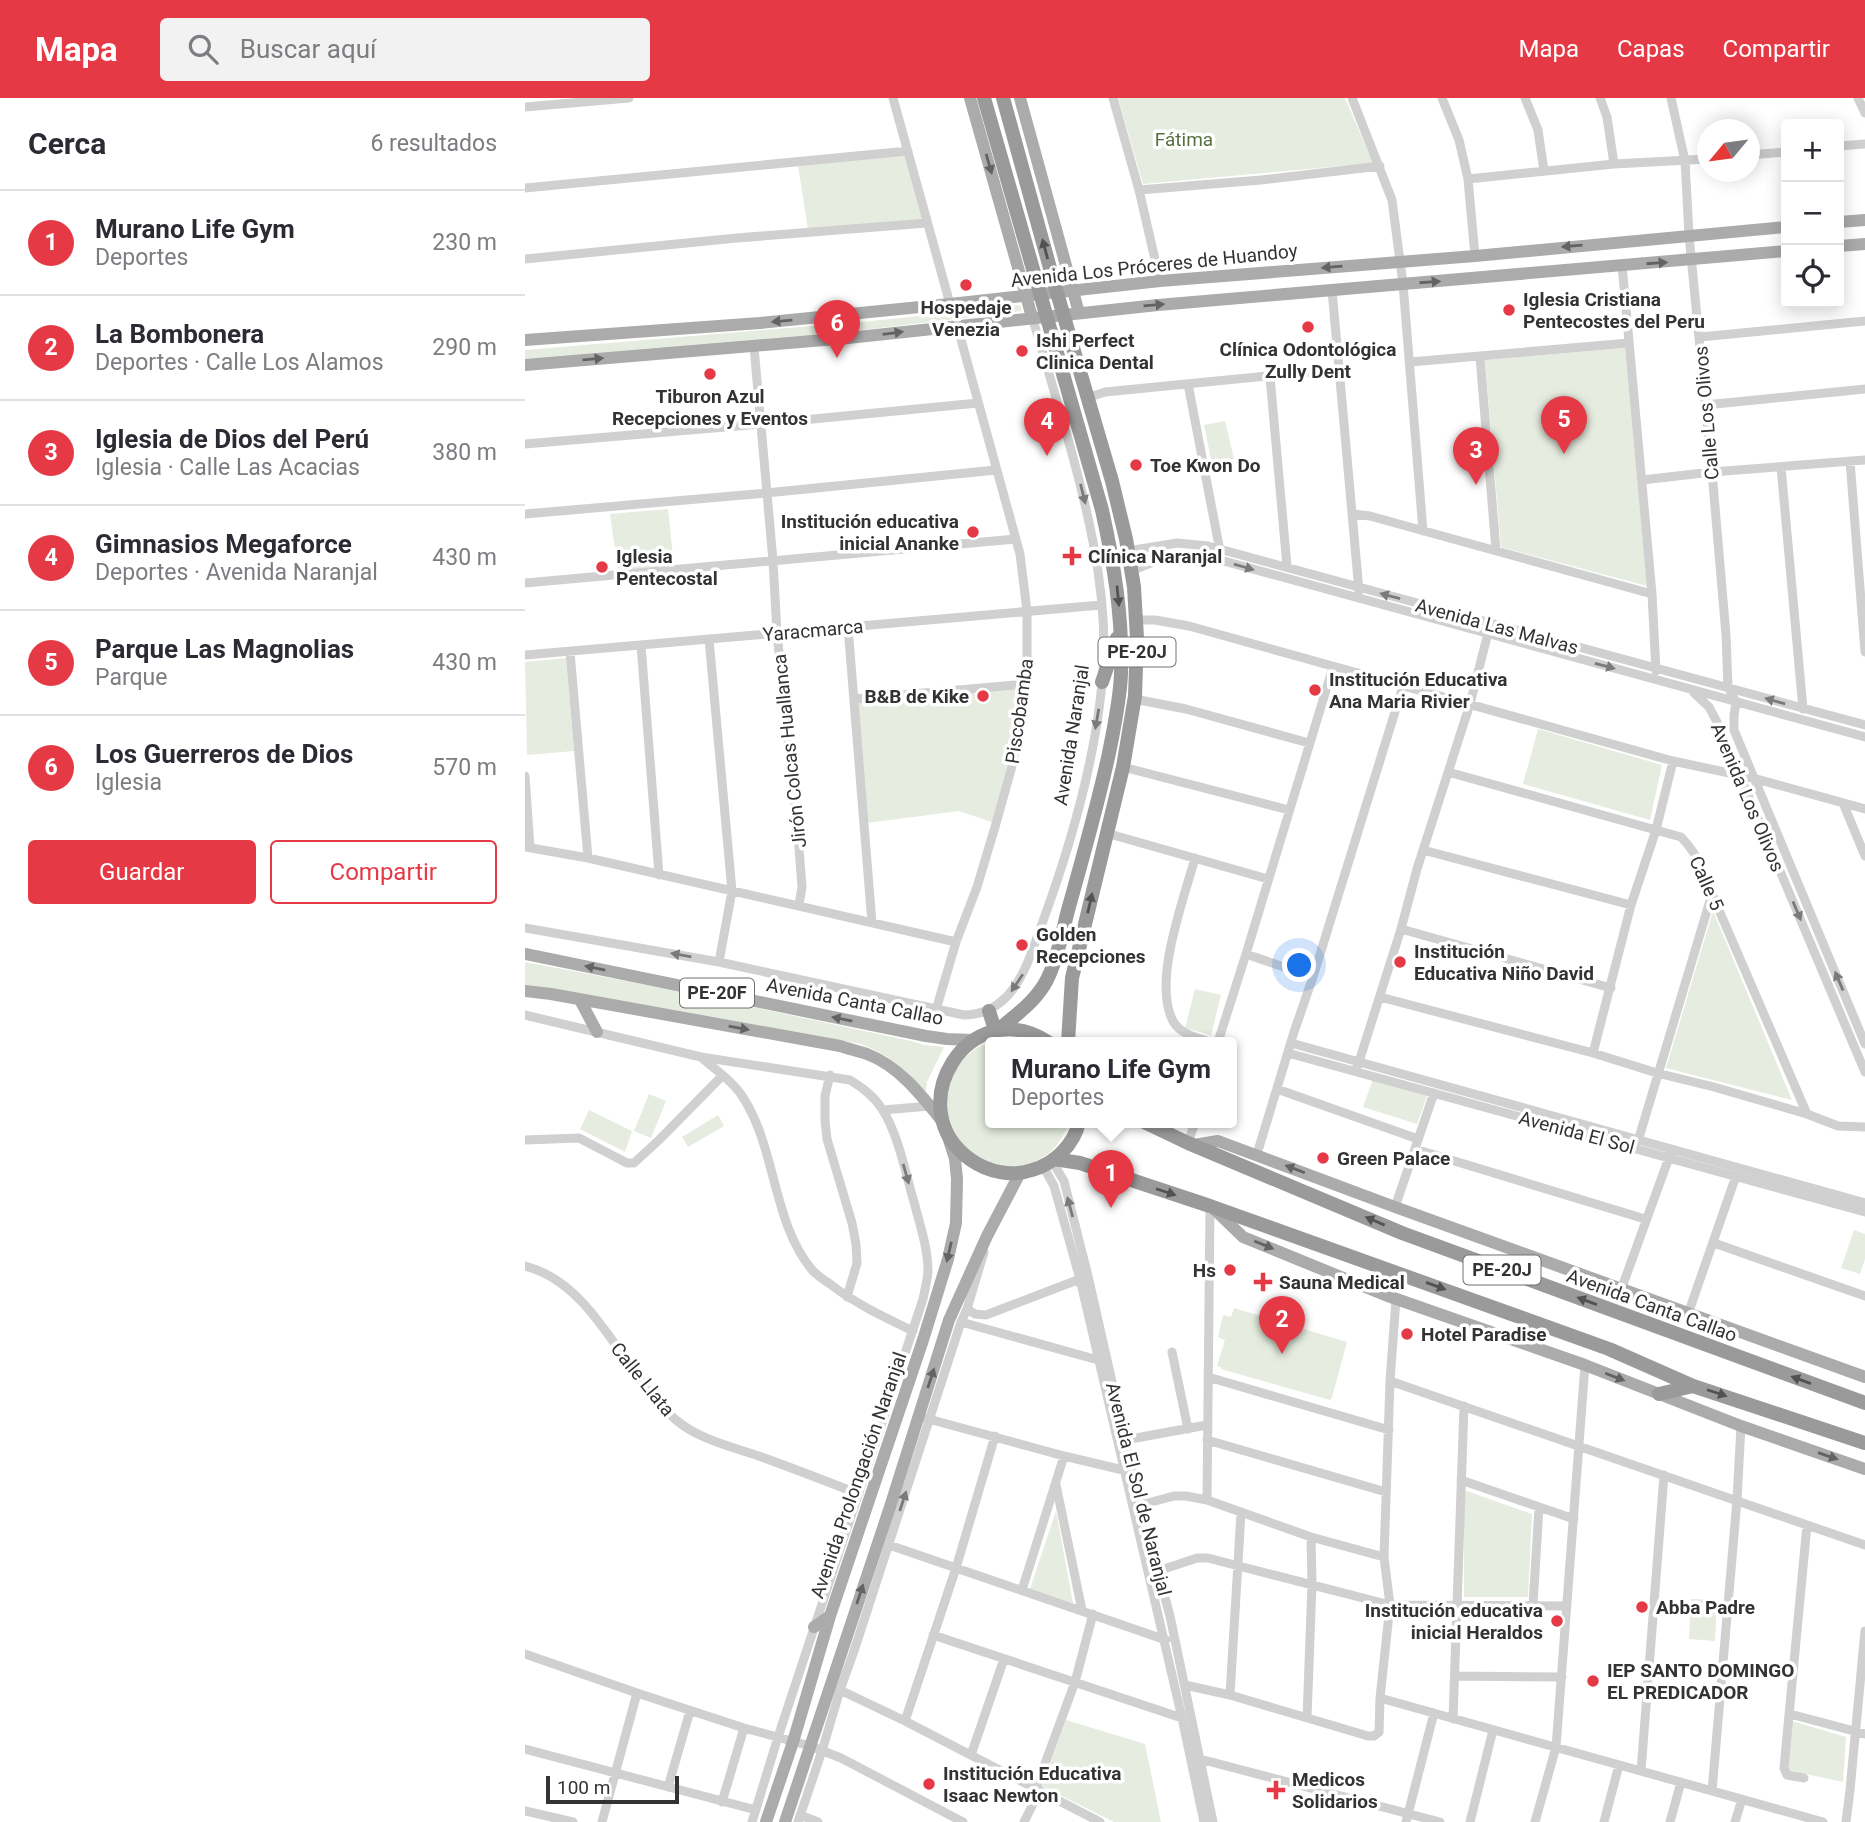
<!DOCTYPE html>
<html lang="es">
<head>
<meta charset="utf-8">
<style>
	:root { --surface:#fff; --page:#f2f2f3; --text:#2b2b33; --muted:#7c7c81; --line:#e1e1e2; --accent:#e63946 }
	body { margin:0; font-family:Roboto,sans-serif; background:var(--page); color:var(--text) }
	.controls { position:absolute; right:21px; top:21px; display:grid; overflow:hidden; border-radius:7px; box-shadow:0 4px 18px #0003 }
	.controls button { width:63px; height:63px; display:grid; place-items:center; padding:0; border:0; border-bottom:2px solid var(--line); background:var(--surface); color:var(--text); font:35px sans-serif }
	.compass { position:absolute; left:1172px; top:21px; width:63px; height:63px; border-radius:50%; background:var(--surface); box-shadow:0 4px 18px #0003; rotate:241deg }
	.scale { position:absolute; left:21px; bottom:18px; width:133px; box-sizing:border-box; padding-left:7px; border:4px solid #333; border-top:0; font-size:19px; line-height:24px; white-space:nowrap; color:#333; -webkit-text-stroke:5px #fff; paint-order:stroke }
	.you { position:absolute; left:775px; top:868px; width:24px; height:24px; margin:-18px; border:5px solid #fff; border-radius:50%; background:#1a73e8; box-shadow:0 0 0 10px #1a73e833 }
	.badge { display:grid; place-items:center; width:46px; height:46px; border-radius:50%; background:var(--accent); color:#fff; font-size:23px; font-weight:700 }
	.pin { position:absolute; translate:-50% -58px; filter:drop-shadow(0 2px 4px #0008) }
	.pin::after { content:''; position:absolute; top:37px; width:24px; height:21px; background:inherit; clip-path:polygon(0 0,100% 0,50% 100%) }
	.popup { position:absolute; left:460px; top:939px; width:252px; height:91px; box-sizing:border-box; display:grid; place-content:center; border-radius:7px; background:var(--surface); filter:drop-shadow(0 2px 5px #0005); font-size:23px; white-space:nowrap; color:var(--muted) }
	.popup b { font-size:26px; color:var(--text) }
	.popup::after { content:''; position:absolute; left:50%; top:100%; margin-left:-14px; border:14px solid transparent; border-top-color:var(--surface) }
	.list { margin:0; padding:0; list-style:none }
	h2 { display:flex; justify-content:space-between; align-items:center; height:91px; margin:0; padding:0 28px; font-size:30px }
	h2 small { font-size:23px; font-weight:400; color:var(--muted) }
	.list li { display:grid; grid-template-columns:46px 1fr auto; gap:21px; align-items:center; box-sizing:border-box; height:105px; padding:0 28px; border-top:2px solid var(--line) }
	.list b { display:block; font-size:26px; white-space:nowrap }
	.list p { margin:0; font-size:23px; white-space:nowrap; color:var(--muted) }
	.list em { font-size:23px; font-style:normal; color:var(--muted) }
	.actions { display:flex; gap:14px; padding:21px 28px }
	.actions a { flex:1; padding:16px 0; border:2px solid var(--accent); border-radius:7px; text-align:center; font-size:24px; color:var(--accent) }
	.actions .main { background:var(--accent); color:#fff }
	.icon { flex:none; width:38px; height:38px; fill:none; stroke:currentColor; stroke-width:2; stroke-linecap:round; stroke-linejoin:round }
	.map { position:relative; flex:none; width:1340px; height:1724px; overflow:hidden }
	header { display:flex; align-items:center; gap:42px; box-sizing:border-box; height:98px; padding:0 35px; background:var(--accent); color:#fff }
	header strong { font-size:33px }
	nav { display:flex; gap:38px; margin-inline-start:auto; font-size:24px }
	.search { width:490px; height:63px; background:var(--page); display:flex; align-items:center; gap:18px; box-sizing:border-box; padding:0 24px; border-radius:7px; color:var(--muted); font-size:26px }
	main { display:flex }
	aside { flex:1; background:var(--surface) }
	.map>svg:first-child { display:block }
	.green { fill:#e6ecdf }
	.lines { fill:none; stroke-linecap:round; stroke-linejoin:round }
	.minor { stroke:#d0d0d0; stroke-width:9 }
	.major { stroke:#ababab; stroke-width:12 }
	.highway { stroke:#9a9a9a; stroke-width:14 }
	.oneway { fill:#636363 }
	.oneway2 { fill:#525252 }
	.oneway3 { fill:#7a7a7a }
	.poi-dot { fill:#e63946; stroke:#fff; stroke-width:2.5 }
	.labels { text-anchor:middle; stroke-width:7; stroke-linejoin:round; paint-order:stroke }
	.shield { fill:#fff; stroke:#707070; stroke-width:2 }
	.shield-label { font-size:18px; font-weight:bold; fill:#333 }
	.park-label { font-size:19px; fill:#56703f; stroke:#fff }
	.street-label { font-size:19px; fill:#333; stroke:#fff }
	.poi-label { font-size:19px; font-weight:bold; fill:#333; stroke:#fff; text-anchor:start }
</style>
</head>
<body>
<header>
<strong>Mapa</strong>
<div class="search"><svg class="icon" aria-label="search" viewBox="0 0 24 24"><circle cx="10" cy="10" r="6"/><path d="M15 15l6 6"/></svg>Buscar aquí</div>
<nav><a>Mapa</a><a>Capas</a><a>Compartir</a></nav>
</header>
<main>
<aside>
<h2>Cerca<small>6 resultados</small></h2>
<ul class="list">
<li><span class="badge">1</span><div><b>Murano Life Gym</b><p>Deportes</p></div><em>230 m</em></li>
<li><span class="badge">2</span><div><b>La Bombonera</b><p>Deportes · Calle Los Alamos</p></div><em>290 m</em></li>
<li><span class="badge">3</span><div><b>Iglesia de Dios del Perú</b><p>Iglesia · Calle Las Acacias</p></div><em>380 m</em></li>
<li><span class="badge">4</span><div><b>Gimnasios Megaforce</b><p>Deportes · Avenida Naranjal</p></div><em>430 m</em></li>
<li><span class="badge">5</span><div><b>Parque Las Magnolias</b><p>Parque</p></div><em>430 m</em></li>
<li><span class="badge">6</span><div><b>Los Guerreros de Dios</b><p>Iglesia</p></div><em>570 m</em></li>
</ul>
<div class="actions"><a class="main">Guardar</a><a>Compartir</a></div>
</aside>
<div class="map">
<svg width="1340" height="1724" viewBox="0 0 1340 1724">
	<rect width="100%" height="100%" fill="#fff"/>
	<path class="green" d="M593 0H820L848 65 618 86Z
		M379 57 397 122 283 132 273 67Z
		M495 207 497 213 329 233 328 225Z
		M299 227V237L0 262V252Z
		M1100 250 1122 488 976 449 960 262Z
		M700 323 709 361 687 366 679 327Z
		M143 411 149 468 93 472 85 416Z
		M41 560 49 653 2 657 0 564Z
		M497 590 483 665 467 724 434 713 342 725 333 605Z
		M1013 631 1137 667 1125 722 998 686Z
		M1188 813 1267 1002 1141 970Z
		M0 864 148 892 386 943 399 947 419 949 402 984 401 994C377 969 368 959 336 946L0 887Z
		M670 891 696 897 686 937 660 930Z
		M465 944V1024H545C539 1036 534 1047 524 1055 482 1088 424 1056 422 1005 421 993 424 980 432 970 440 958 451 948 465 944Z
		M848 981 902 998 892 1026 838 1009Z
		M124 996 141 1003 126 1040 109 1033Z
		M64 1012 107 1033 100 1054 55 1031Z
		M193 1017 199 1028 163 1049 157 1039Z
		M1329 1132 1340 1136V1161L1335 1176 1316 1170Z
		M709 1210 822 1244 807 1299 805 1302 696 1271V1269L692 1268 700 1242 693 1239 698 1217 706 1219Z
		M939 1392 1007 1416 1003 1499H939Z
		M531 1413 548 1505 505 1491Z
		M1166 1501 1192 1502 1190 1543 1164 1541Z
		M541 1622 620 1646 636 1724H589L517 1688Z
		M1267 1623 1321 1639 1318 1684 1263 1672Z"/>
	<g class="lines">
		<path class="minor" d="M368 0 425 206
			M588 0 614 92 635 183
			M827 0 867 102 878 186 898 433
			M917 0 934 42 943 81 950 158
			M1000 0 1013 32 1019 73
			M1075 0 1082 19 1089 66
			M1146 0 1160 63 1164 137 1187 374 1201 537 1203 589 1211 604 1209 617V632L1340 946
			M1333 0 1340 15
			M0 9 104 0
			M1314 48 1340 46
			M1224 57 1261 54
			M943 81 1089 66 1182 61
			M0 90 383 53
			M614 92 736 82 855 68
			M0 161 212 140 402 125
			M1097 167 1127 496 1131 573
			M807 192 834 493
			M1175 239 1340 223
			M229 249 248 463 252 535 273 737 277 789 274 807
			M955 259 971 452
			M885 264 1104 245
			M745 279 762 468
			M663 286 695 453
			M562 300 580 294 814 271
			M1180 307 1340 291
			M0 346 236 326 453 305
			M1325 363 1340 554
			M1256 369 1278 611
			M1117 382 1187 374 1340 362
			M0 416 241 395 471 372
			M827 416 845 418 1127 496
			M603 453 652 445 683 448 1340 627
			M607 473C635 460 646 457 677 457L1340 639
			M0 485 491 441
			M611 522H630L664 528 1148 663 1228 680 1340 711
			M323 529 347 825
			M184 541 207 793 194 864
			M116 547 134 777
			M45 554 63 760
			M0 557 576 507
			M1168 594 1184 609 1192 624 1340 974
			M329 601 502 586
			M609 601 661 611 784 645
			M598 669 764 712
			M923 674 1156 739C1174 758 1178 772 1187 796L1282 1016
			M0 678 5 750
			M1318 705 1340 758
			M581 735 743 781
			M0 749 63 760 431 844
			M898 752 1106 807
			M670 760C659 801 627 884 648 923 655 936 672 940 685 944
			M0 830 194 864 439 917C491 916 503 863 518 823 549 738 577 641 579 550 579 479 562 409 543 341 531 301 520 260 507 219
			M876 831 1086 890
			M721 856 788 879
			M855 899 1068 955 1132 975 1189 989 1282 1016 1313 1028 1340 1029
			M411 912 431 844 452 789 470 729 487 668 502 586V513L495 456 432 227
			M0 917 176 959 325 982C338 990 349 998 357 1011 373 1035 381 1077 389 1104 395 1127 403 1150 403 1174 402 1183 400 1192 398 1201L253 1639 227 1724
			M693 944 721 856 808 569
			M766 945 1340 1105
			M763 955 1340 1114
			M1068 955 1106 807 1131 732 1148 663
			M177 960C191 972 210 985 219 1001 251 1051 248 1127 288 1173 293 1178 299 1182 305 1186 331 1206 359 1219 388 1233
			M832 970 876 831 892 771 945 606 964 531
			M305 977 300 998V1023L302 1041 327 1125 331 1146 332 1165 322 1199
			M752 991 893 1041
			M358 1012 405 1008
			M0 1042 54 1040 102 1065H109L134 1042 197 978
			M1113 1043 1187 796
			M663 1045 670 1024
			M890 1051 1120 1121
			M732 1056 769 934 788 879 878 588
			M527 1063 539 1083 563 1178 615 1407 645 1518 688 1724
			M518 1068 529 1088 555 1181 657 1620 679 1724
			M870 1109 909 995
			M1189 1145 1340 1198
			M0 1168C71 1186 98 1277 151 1322 173 1341 207 1349 234 1358 267 1370 301 1383 334 1396
			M1096 1192 1146 1054
			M442 1211 450 1216 461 1217 555 1181
			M1163 1216 1211 1078
			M436 1224 573 1262
			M647 1254 663 1331
			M683 1279 864 1332
			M865 1283 1340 1447
			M400 1320 539 1358 598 1372
			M600 1342 682 1327
			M682 1342 861 1394
			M936 1382 1049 1421
			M531 1387 557 1512
			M682 1402 685 1108
			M615 1407 649 1398H661L682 1402 786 1439 859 1459
			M364 1447 641 1542
			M633 1473 672 1460H683L865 1507 1042 1508
			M497 1492 539 1358
			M1008 1507 1014 1409
			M408 1537 657 1620
			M0 1556 112 1595 219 1630 285 1648 316 1660 438 1724
			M930 1578 1037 1579
			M660 1587 705 1597 843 1638H849L854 1634 855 1600 865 1507 859 1459 865 1283 871 1201
			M315 1592 380 1623 575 1724
			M705 1597 716 1415
			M855 1600 1298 1724
			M1265 1616 1340 1636
			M782 1620 787 1486 786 1439
			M928 1621 939 1308
			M380 1623 431 1470 470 1338
			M0 1651 231 1712
			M446 1657 479 1561
			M675 1661 915 1724
			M1116 1673 1139 1377
			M1279 1680 1262 1677 1259 1670 1282 1427
			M143 1689 165 1613
			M511 1690 550 1584 568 1516
			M1187 1693 1212 1402 1216 1328
			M197 1704 219 1630
			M0 1713 48 1724
			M275 1717 293 1724
			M77 1724 112 1595
			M273 1724 297 1653 315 1592 329 1553 436 1224 442 1211 459 1154
			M499 1724 515 1692
			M881 1724 909 1615
			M945 1724 968 1632
			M1010 1724 1031 1649 1060 1267
			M1079 1724 1094 1667
			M1145 1724 1156 1684
			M1210 1724 1217 1701
			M1321 1724 1325 1692 1340 1533"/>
		<path class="major" d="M445 0 507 219
			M495 0 554 215
			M1314 124 1340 122
			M1314 148 1340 146
			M0 242 235 225 425 206 635 183 950 158 1261 129
			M0 267 323 240 633 207 1261 153
			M0 856 401 938 422 941 448 942
			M0 893 26 896 315 948C324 951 333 953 342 956 374 968 397 998 417 1023
			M55 902 72 934
			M669 1047 693 1043 870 1109 1340 1279
			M688 1110 718 1139 860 1197 1060 1267 1216 1328 1340 1371
			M289 1529 305 1518
			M241 1724 268 1644 305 1518 398 1242 423 1161 431 1125 432 1081 430 1061 423 1039
			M260 1724 365 1409 424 1222 462 1138 495 1075"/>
		<path class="highway" d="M459 0 577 412C589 466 598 520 596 576 595 602 589 630 584 655 573 706 559 755 545 805 538 829 532 866 519 887 508 905 490 918 474 931
			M478 0 528 181 587 383 601 441 609 489 612 540 610 598 598 669 547 880 543 944
			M577 584 592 540
			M464 913 470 932
			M523 944C445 893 372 1010 446 1062 463 1074 487 1079 507 1072 529 1066 549 1047 554 1024
			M619 1024 663 1045 877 1135 1340 1305
			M529 1061 555 1065 685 1108 1084 1251 1168 1288 1340 1345
			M1134 1296 1168 1288"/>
	</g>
	<defs><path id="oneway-solid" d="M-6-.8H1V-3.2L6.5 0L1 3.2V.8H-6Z" transform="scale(1.75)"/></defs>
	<g class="oneway">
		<use href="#oneway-solid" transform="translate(464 66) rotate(74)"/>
		<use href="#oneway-solid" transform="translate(1047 148) rotate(175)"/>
		<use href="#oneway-solid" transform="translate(1132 165) rotate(-4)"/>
		<use href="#oneway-solid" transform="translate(807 169) rotate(175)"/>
		<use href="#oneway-solid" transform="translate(905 184) rotate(-4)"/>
		<use href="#oneway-solid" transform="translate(629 207) rotate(-5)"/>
		<use href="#oneway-solid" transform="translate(257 223) rotate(175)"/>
		<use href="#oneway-solid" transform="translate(368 235) rotate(-7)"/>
		<use href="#oneway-solid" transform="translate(68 261) rotate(-5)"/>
		<use href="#oneway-solid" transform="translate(70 870) rotate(-168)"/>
		<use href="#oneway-solid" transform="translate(317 921) rotate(-168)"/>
		<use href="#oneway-solid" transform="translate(214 930) rotate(10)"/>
		<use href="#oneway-solid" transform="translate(770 1071) rotate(-159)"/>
		<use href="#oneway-solid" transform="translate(739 1147) rotate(22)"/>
		<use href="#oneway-solid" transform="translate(424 1154) rotate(103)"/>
		<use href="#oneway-solid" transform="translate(1090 1279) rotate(21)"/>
		<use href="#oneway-solid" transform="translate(406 1280) rotate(-72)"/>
		<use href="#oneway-solid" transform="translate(1303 1358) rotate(19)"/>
		<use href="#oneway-solid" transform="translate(335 1496) rotate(-72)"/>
	</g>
	<g class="oneway2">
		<use href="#oneway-solid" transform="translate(520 151) rotate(-105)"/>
		<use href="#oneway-solid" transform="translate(593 498) rotate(84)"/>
		<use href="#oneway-solid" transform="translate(565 805) rotate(-77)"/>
		<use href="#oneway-solid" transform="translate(641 1094) rotate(18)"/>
		<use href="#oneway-solid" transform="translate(850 1123) rotate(-157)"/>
		<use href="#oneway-solid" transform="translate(911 1188) rotate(20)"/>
		<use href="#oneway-solid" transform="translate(1062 1203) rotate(-160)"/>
		<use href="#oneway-solid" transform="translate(1276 1282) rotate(-160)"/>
		<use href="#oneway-solid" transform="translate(1192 1295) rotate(18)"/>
	</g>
	<g class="oneway3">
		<use href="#oneway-solid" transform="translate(558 396) rotate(76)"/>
		<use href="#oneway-solid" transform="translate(719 469) rotate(16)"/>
		<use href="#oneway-solid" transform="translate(865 498) rotate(-165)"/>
		<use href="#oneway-solid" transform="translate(1080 568) rotate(15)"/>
		<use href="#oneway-solid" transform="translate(1250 603) rotate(-164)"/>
		<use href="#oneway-solid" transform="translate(572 621) rotate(100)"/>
		<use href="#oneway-solid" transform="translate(1272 813) rotate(67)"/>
		<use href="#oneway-solid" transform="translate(156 857) rotate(-170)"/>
		<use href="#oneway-solid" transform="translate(1314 883) rotate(-113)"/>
		<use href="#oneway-solid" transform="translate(492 885) rotate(124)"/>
		<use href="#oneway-solid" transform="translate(381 1076) rotate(74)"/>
		<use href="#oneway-solid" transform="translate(545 1109) rotate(-105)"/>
		<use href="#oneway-solid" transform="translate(378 1403) rotate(-72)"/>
	</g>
	<g class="poi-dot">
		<circle cx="441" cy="187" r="7"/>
		<circle cx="984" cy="212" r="7"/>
		<circle cx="783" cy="229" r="7"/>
		<circle cx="497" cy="253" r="7"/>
		<circle cx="185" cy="276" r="7"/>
		<circle cx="611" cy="367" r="7"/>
		<circle cx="448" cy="434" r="7"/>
		<path d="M543.5 447.5h7v7h7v7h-7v7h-7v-7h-7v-7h7z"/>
		<circle cx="77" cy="469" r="7"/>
		<circle cx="790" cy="592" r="7"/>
		<circle cx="458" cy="598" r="7"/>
		<circle cx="497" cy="847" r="7"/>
		<circle cx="875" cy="864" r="7"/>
		<circle cx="798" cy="1060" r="7"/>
		<circle cx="705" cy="1172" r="7"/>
		<path d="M734.5 1173.5h7v7h7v7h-7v7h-7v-7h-7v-7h7z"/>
		<circle cx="882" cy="1236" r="7"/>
		<circle cx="1117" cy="1509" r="7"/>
		<circle cx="1032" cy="1523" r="7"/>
		<circle cx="1068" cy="1583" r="7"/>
		<circle cx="404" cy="1686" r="7"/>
		<path d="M747.5 1681.5h7v7h7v7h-7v7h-7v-7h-7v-7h7z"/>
	</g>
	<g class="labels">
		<g class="shield">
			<rect x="573.5" y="539.5" width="77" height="29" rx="5"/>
			<rect x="155" y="880.5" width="74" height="29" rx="5"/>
			<rect x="938.5" y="1157.5" width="77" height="29" rx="5"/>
		</g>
		<g class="shield-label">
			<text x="612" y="560">PE-20J</text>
			<text x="192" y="901">PE-20F</text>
			<text x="977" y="1178">PE-20J</text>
		</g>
		<g class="park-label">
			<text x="659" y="48">Fátima</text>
		</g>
		<g class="street-label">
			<text transform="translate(629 167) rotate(-6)" y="7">Avenida Los Próceres de Huandoy</text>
			<text transform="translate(1181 315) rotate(-95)" y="7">Calle Los Olivos</text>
			<text transform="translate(972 528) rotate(15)" y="7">Avenida Las Malvas</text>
			<text transform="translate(288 532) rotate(-5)" y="7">Yaracmarca</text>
			<text transform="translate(494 613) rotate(-82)" y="7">Piscobamba</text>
			<text transform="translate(546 637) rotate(-81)" y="7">Avenida Naranjal</text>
			<text transform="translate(264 653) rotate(-96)" y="7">Jirón Colcas Huallanca</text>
			<text transform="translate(1223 699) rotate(67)" y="7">Avenida Los Olivos</text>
			<text transform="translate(1182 785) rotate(66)" y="7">Calle 5</text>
			<text transform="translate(330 903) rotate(11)" y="7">Avenida Canta Callao</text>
			<text transform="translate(1052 1034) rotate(15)" y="7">Avenida El Sol</text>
			<text transform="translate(1127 1207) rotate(20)" y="7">Avenida Canta Callao</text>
			<text transform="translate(118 1281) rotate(51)" y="7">Calle Llata</text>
			<text transform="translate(333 1377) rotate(-71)" y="7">Avenida Prolongación Naranjal</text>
			<text transform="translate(614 1391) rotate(76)" y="7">Avenida El Sol de Naranjal</text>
		</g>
		<g class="poi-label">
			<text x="998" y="208">Iglesia Cristiana<tspan x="998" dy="22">Pentecostes del Peru</tspan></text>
			<text x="441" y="216" text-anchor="middle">Hospedaje<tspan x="441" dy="22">Venezia</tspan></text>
			<text x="511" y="249">Ishi Perfect<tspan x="511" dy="22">Clinica Dental</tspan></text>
			<text x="783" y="258" text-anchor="middle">Clínica Odontológica<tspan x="783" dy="22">Zully Dent</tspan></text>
			<text x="185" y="305" text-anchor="middle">Tiburon Azul<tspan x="185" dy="22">Recepciones y Eventos</tspan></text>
			<text x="625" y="374">Toe Kwon Do</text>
			<text x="434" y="430" text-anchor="end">Institución educativa<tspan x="434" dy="22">inicial Ananke</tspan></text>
			<text x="91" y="465">Iglesia<tspan x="91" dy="22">Pentecostal</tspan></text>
			<text x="563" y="465">Clínica Naranjal</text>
			<text x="804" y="588">Institución Educativa<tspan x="804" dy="22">Ana Maria Rivier</tspan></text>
			<text x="444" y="605" text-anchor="end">B&amp;B de Kike</text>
			<text x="511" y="843">Golden<tspan x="511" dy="22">Recepciones</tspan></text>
			<text x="889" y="860">Institución<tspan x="889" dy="22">Educativa Niño David</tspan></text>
			<text x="812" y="1067">Green Palace</text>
			<text x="691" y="1179" text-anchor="end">Hs</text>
			<text x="754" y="1191">Sauna Medical</text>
			<text x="896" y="1243">Hotel Paradise</text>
			<text x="1131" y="1516">Abba Padre</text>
			<text x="1018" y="1519" text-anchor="end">Institución educativa<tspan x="1018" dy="22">inicial Heraldos</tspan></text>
			<text x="1082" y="1579">IEP SANTO DOMINGO<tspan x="1082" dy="22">EL PREDICADOR</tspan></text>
			<text x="418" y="1682">Institución Educativa<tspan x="418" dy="22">Isaac Newton</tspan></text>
			<text x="767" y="1688">Medicos<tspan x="767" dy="22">Solidarios</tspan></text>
		</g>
	</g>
</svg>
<div class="controls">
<button>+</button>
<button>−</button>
<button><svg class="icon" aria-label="locate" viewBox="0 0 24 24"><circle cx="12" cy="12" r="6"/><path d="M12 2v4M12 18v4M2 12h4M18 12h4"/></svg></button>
</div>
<svg class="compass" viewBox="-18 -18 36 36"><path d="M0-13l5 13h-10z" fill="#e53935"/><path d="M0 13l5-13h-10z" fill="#7c7c81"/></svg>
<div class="scale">100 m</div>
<div class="you"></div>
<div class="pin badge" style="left:586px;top:1110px">1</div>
<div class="popup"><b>Murano Life Gym</b>Deportes</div>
<div class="pin badge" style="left:757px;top:1256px">2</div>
<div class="pin badge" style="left:951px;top:387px">3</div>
<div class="pin badge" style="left:522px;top:358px">4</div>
<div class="pin badge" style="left:1039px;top:356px">5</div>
<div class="pin badge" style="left:312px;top:260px">6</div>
</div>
</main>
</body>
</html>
